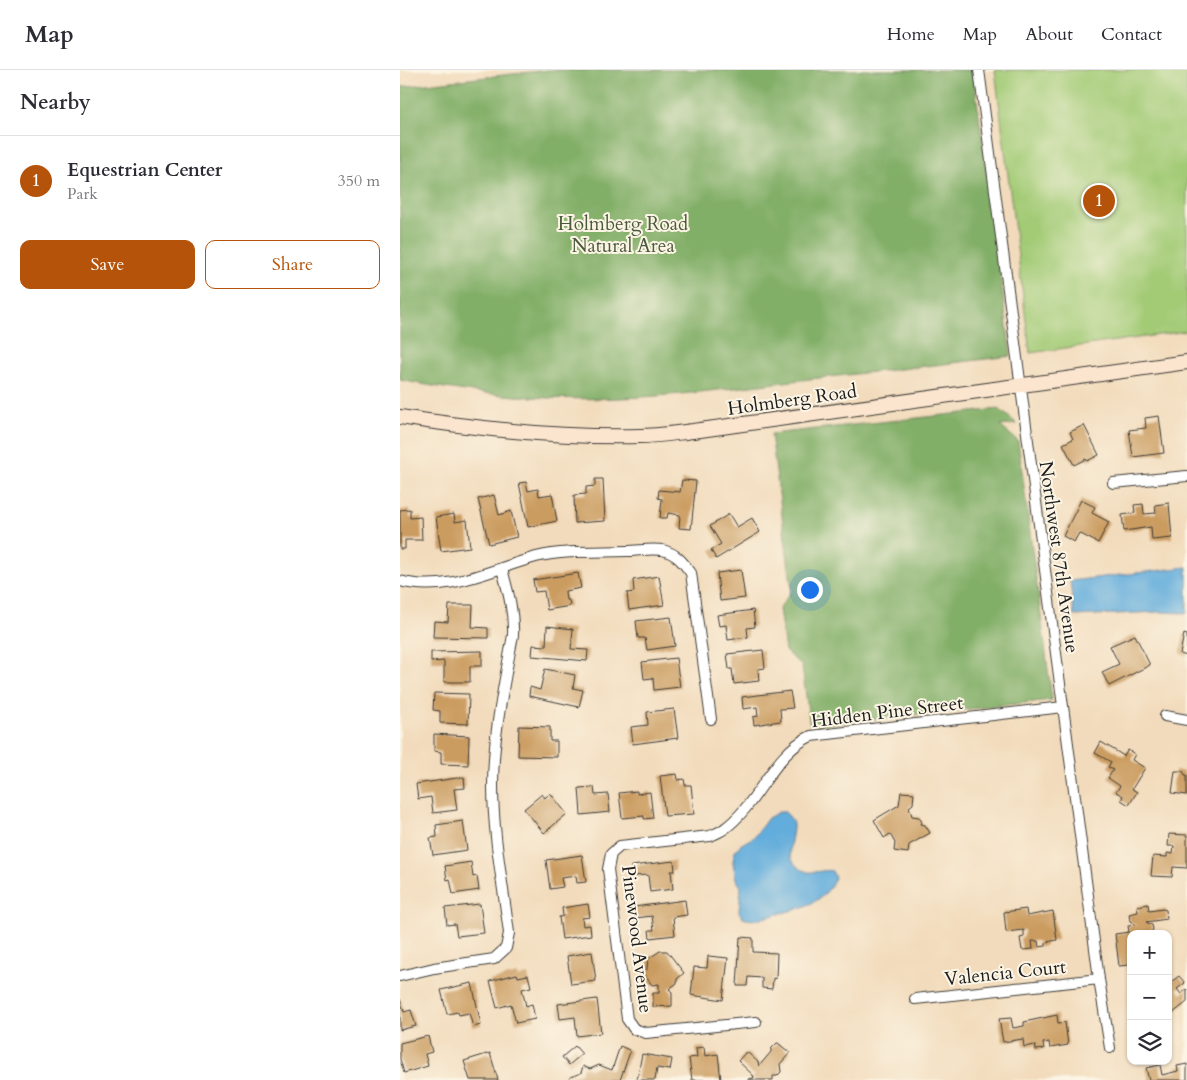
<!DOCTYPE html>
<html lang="en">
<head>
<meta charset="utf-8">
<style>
	:root { --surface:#fff; --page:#f2f2f3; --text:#2b2b33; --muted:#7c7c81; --line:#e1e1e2; --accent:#b45309 }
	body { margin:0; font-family:Cardo,serif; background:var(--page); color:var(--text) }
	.controls { position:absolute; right:15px; bottom:15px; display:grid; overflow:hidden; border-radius:10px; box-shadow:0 1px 4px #0004 }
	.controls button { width:45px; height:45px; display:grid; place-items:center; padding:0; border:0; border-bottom:1px solid var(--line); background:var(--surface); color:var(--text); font:25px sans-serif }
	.you { position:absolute; left:409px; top:519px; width:18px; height:18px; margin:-12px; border:4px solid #fff; border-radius:50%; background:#1a73e8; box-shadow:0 0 0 8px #1a73e833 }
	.badge { display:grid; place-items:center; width:32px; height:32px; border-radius:50%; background:var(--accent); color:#fff; font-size:16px; font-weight:700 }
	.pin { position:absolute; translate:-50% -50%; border:2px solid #fff; box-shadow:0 1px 5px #0006 }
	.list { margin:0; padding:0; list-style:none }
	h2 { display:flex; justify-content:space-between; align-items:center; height:65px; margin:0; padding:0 20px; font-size:21px }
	h2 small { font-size:16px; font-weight:400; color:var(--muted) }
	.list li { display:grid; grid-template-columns:32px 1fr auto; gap:15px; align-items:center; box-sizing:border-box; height:90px; padding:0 20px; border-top:1px solid var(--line) }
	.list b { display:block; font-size:19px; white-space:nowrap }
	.list p { margin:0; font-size:16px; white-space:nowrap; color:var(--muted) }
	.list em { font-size:16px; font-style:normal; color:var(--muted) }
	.actions { display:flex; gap:10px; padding:15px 20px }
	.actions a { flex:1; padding:11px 0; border:1px solid var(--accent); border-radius:10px; text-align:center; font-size:18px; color:var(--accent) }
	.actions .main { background:var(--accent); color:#fff }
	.icon { flex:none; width:28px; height:28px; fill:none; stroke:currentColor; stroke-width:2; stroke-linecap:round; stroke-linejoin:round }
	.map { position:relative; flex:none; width:787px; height:1010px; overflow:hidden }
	header { display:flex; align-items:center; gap:30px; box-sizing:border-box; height:70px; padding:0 25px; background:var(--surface); border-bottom:1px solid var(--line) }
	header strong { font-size:24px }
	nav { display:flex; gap:28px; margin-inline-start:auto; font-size:18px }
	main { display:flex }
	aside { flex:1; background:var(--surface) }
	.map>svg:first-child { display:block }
	.green { fill:#a3cb76; stroke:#607449 }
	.forest { fill:#82af67; stroke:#4f6642 }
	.water { fill:#64addc; stroke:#40647c }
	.building { fill:#cb9c60 }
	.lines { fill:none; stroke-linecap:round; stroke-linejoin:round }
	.street-casing { stroke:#3c3934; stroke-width:12 }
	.secondary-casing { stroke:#3c3934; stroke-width:16 }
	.street { stroke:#fff; stroke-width:10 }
	.secondary { stroke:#fbe5cf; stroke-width:14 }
	.labels { text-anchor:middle; stroke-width:4; stroke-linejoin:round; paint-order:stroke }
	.park-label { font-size:19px; fill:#4b593c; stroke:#fcf5e5 }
	.street-label { font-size:19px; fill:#1c1c1c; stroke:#fcf5e5 }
</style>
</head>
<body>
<header>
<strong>Map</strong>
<nav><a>Home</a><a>Map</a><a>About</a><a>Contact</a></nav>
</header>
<main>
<aside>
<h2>Nearby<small></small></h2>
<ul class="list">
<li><span class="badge">1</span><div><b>Equestrian Center</b><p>Park</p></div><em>350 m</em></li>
</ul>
<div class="actions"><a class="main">Save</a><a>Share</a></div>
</aside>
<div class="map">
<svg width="787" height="1010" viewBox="0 0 787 1010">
	<rect width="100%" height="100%" fill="#fcf5e5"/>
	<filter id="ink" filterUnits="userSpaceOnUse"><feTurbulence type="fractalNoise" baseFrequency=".02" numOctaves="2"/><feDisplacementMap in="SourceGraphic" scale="10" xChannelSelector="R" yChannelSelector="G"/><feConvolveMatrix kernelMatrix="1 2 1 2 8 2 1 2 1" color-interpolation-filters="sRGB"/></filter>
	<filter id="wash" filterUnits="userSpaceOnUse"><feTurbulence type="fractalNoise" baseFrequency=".0096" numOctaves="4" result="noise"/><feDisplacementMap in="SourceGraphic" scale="20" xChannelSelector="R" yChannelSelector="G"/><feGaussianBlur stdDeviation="1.12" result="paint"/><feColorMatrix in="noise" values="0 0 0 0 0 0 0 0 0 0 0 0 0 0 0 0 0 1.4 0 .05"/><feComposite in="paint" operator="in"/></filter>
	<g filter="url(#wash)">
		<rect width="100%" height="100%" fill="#f2dbbc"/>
		<path class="green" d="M595 0H787V261L630 283Z"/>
		<path class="forest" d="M147 0H573L611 286C538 295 465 303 392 311 342 317 292 324 242 327 161 332 79 326 0 310V17Z
			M599 339 615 352 616 354 600 356 618 371 652 630 410 656 402 596 385 581 379 539 392 520 371 364Z"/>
		<path class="water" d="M787 497V543L759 542 674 546 670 511Z
			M379 742H385C389 746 393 750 393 756 393 772 383 784 398 797 400 799 405 801 408 802 417 803 424 799 432 801L435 807C426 834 398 839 374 845 362 848 354 852 343 848L339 842 341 817 336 809 333 792 334 783 340 775 354 767 368 748Z"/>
		<g id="blocks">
			<path class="building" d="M759 346 764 383 733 387 729 360 746 358 745 348Z
				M684 355 699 385 687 391 686 389 674 395 663 374 673 369 670 362Z
				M195 409H203L205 451 175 453 174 425 186 424V417L195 416Z
				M282 410 296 411 291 459 279 458 280 445 268 443 267 448H260L262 429 258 428 259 420 280 422Z
				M126 412 128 421 138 419 139 426 152 424 157 451 128 457 119 413Z
				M94 425 99 445 111 441 117 467 89 474 78 429Z
				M681 430 695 437 692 443 709 452 698 473 679 463 674 472 663 466Z
				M769 433 772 468 752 470 751 457 724 461 722 445 735 443 734 435 743 434 744 444 756 443 755 435Z
				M10 439V448L21 447 22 470H5V479H0V440Z
				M54 444 55 452 67 450 70 477 41 481 36 447Z
				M329 444 337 457 352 448 360 462 316 489 311 480 321 474 310 456Z
				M341 500 345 528 320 531 317 503Z
				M178 503 181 518 165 521 166 530H169L170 536 147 540 144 521 135 522 133 510Z
				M259 506 264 535 229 540 227 523 234 522 233 510Z
				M49 535H73L72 557 88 558V568L33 567 34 551 48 552Z
				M353 540 355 557 347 558 348 567 328 570 326 555 319 556 317 545Z
				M271 547 275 576 247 580 245 568H238L236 551Z
				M147 556 173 559 171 579 188 580 187 591 132 586 133 575 146 576Z
				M784 564 787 565V586L780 584Z
				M735 565 750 595 709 616 702 602 719 594 710 576Z
				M363 580 365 598 358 599 359 611 334 614 332 599H329L327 584Z
				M82 581V596H70V612H44V591L31 592V582Z
				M276 588 280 617 254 620 253 608 244 609 242 592Z
				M145 599 175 605 173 618 183 620 179 637 129 626 130 617 140 620Z
				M390 621 393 638 380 639 381 651 354 655 353 647 358 646 357 637 343 639 342 627Z
				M34 623 69 624 68 654 40 653V641L33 640Z
				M274 639 278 668 233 674 231 657 248 655 247 642Z
				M119 656 150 657V671H157V687L118 686Z
				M34 664 69 666 68 695 41 694V682L34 681Z
				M701 672 724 686 728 680 735 684 732 690 745 698 732 719 737 722 729 735 721 730 723 726 716 722 720 716 708 708 713 700 708 697 711 692 695 683Z
				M775 701H783L785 705H787V725L772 723Z
				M277 704 278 710 284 709 285 715H291L294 744 265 746 260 706Z
				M64 707 65 718 54 719 57 740 33 743 31 727 18 729 16 714Z
				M194 717 195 725 208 724 210 742 181 745 179 718Z
				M237 721V724L250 722 253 748 244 749V746L222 748 219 723Z
				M501 722 514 723 513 734 509 737 512 746 519 747 522 752 521 754 525 755 530 763 509 775 508 783 494 781 495 773 490 764 484 768 474 750 499 735Z
				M150 723 167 744 144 763 124 739 142 724 145 728Z
				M63 751 67 780 33 785 30 768 37 767 36 755Z
				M769 764 787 765V798L773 797 772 807 751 806 753 786 767 787V783L773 784 774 776H768Z
				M182 785 186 812 177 813 176 806 161 808 163 817 150 819 146 790Z
				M274 791 275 801H271L273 819 250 822 248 805 232 806 231 796Z
				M71 792 73 807 77 806 79 820 53 824 50 809 47 810 45 796Z
				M285 830 287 845 273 847 275 865 250 868 249 860H254L252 846 235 848 234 837Z
				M80 834 84 863 57 866 55 854 47 855 45 838Z
				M188 834 190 847 182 848 183 856 190 855 191 865 162 869 159 847 163 846 162 838Z
				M748 834 749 841 763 839 766 840 767 849 746 852 752 855 753 859 751 864H731V880H729V895L719 896 715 864 729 862 728 856 736 855 730 851 729 844 738 842 737 836Z
				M626 839 627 846 653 841 657 870 646 872V876L639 877 638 871H632L633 879 622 880 620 868 624 867V860L606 862 604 842Z
				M340 867 353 868V882L377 883 376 909 373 908 372 919 362 918V908L348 907 347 916H337Z
				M260 881H267L284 903 277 909V913L269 919 272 922V936L253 937V923H259V914L252 915 246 907 248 889Z
				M192 882 196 911 171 914 167 886Z
				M308 886 328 888 323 930 291 925 294 897 307 898Z
				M117 904 118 907 128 905 131 917 122 919 126 936 132 934 135 949 116 953 111 934 97 938 90 911Z
				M779 906 785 913 777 919 781 924 787 919V932L768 947V909L771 912Z
				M72 913 81 955 73 957 69 943 59 945 58 942 47 944 41 920Z
				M0 929 4 942 11 940 16 956 0 960Z
				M197 929 201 963 177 966 175 947 160 949 158 934Z
				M657 945 658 953 665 952 668 975 650 978 649 972 643 973 644 979 636 980 635 975 624 977 623 969 603 972 599 949 611 948 613 958 624 956V952Z
				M28 966 32 982 25 984 28 996 4 1003 0 989V973Z
				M377 973H378L390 983 380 994 381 1002 377 1006H373V1010H348V1009L354 1008 353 1005 338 991 345 983H348L358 992 359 996 371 982V979Z
				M175 976 182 984 169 995 162 987Z
				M220 976 229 980 230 982 220 1010H169L170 1007 181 1003 183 996 190 999 199 995 212 1000Z
				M304 977 305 986 318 984 321 1010H292L289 988 297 987 296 978Z
				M90 983 98 1010H70L64 991Z
				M242 984 272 989 270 1000 257 998 255 1010H237Z
				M787 994V1010H749L746 998 760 995 762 1005 778 1001 777 996Z"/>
		</g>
	</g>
	<g filter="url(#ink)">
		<use href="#blocks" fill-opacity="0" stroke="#3c3934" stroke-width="1"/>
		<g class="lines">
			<defs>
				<path id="street" d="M579 0 699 909 710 978
					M713 413 787 406
					M0 511C47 524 92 499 136 487 165 480 198 482 227 481 238 481 251 478 262 480 276 483 283 492 291 503L311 649
					M765 646 787 650
					M0 906 34 898 94 889 106 878 109 863C103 815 93 765 93 716 93 665 104 615 113 565 114 542 108 521 102 499
					M515 929 699 909
					M356 952 246 963 234 959 227 949 208 799 211 784 220 776 310 766C315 764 320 762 324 759 359 734 372 684 411 666L663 637"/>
				<path id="secondary" d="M0 347C79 359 159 368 240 366 257 366 275 363 293 361L787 292"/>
			</defs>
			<use href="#street" class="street-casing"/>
			<use href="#secondary" class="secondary-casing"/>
			<use href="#street" class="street"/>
			<use href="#secondary" class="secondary"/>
		</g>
	</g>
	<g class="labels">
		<g class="park-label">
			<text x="223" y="160">Holmberg Road<tspan x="223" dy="22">Natural Area</tspan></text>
		</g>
		<g class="street-label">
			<text transform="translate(392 329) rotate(-8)" y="7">Holmberg Road</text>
			<text transform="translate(660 487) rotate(82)" y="7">Northwest 87th Avenue</text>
			<text transform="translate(487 641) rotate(-7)" y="7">Hidden Pine Street</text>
			<text transform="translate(238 869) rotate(83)" y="7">Pinewood Avenue</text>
			<text transform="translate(605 902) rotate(-6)" y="7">Valencia Court</text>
		</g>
	</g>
</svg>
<div class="controls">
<button>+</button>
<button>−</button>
<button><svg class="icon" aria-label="layers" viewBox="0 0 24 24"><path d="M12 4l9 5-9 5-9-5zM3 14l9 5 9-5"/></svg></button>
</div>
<div class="you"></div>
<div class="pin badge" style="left:699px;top:131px">1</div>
</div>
</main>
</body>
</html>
